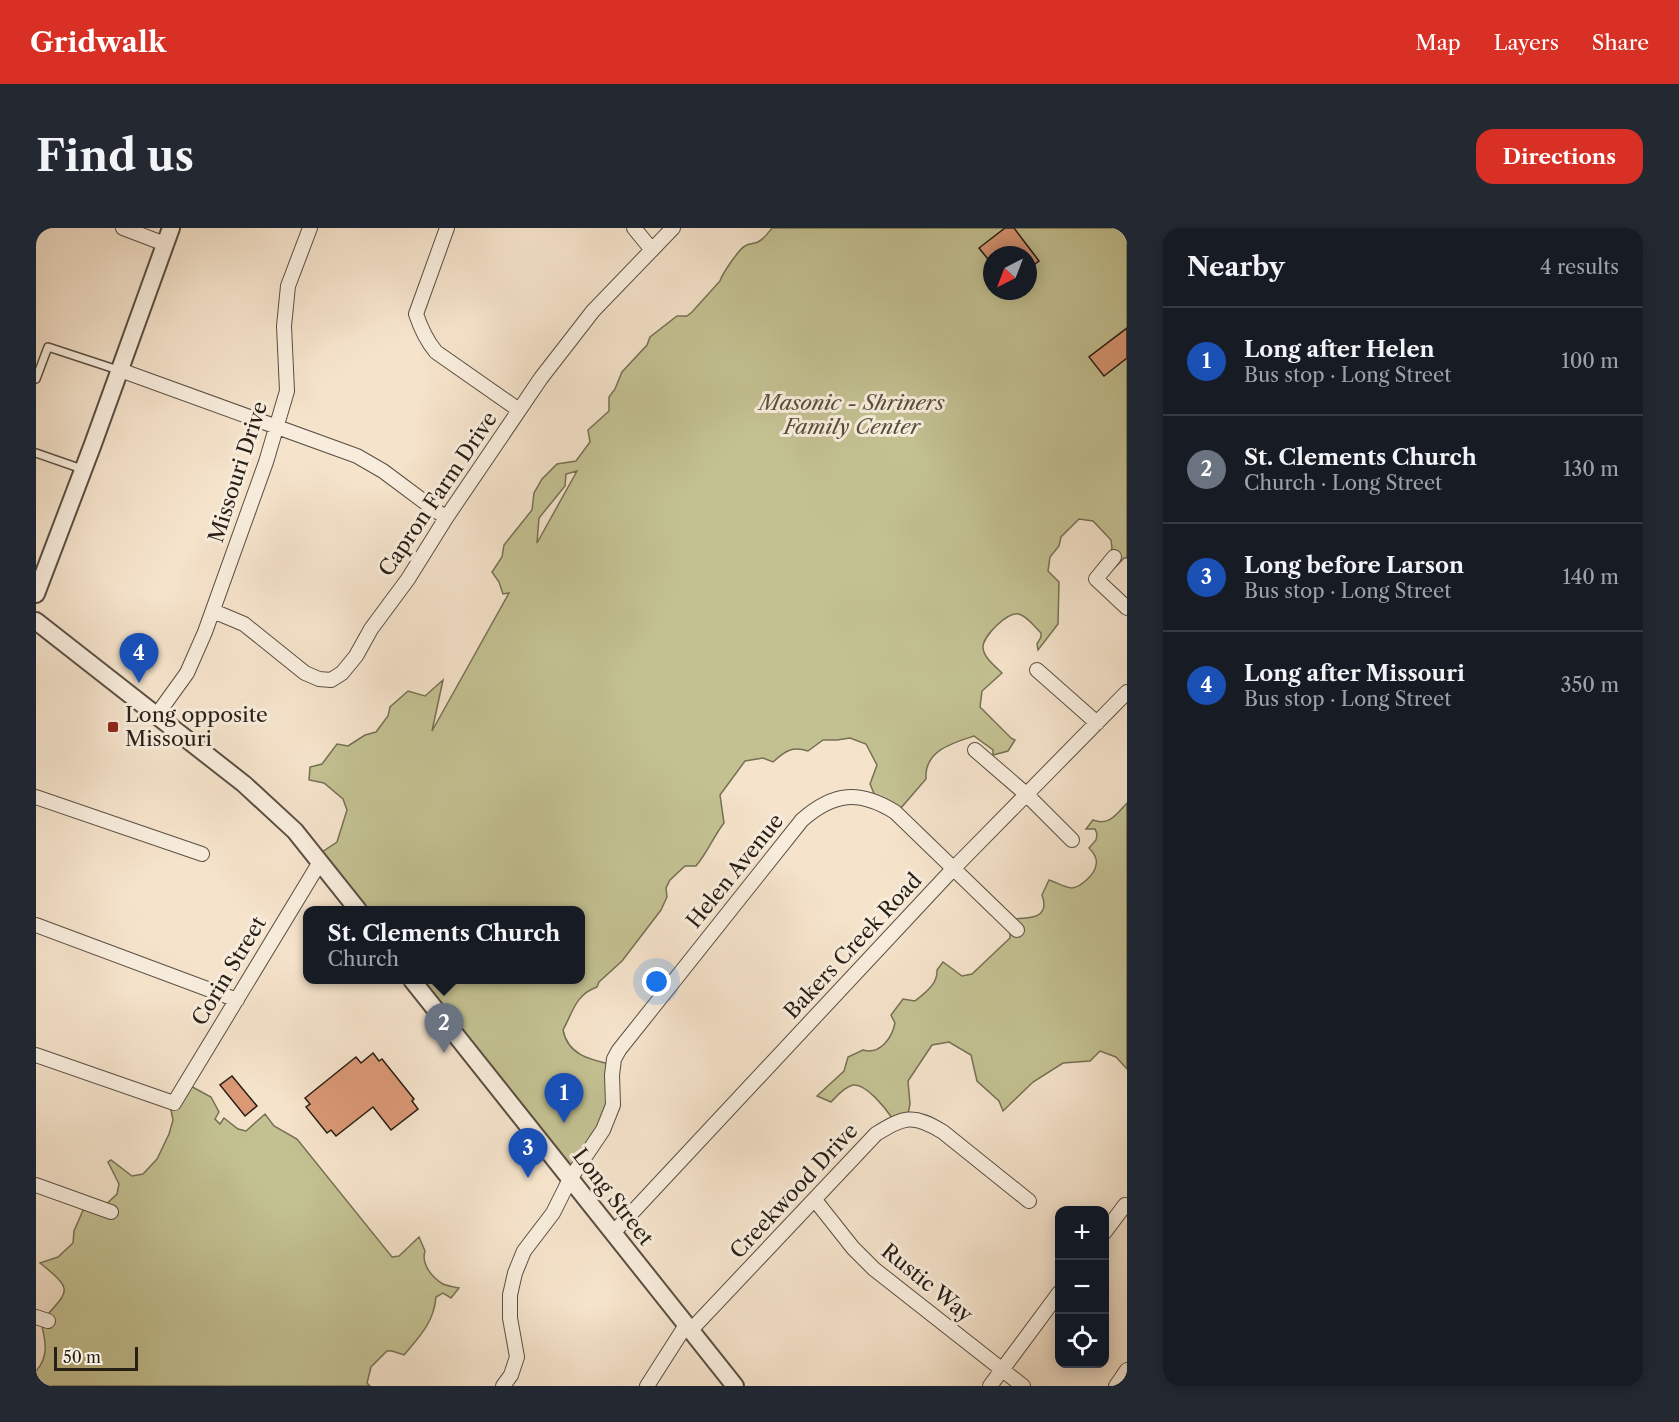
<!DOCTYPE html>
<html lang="en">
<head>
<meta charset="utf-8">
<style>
	:root { --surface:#171b24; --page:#242831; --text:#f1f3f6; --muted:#9ea1a6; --line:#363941; --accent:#d93025 }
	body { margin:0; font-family:"Libre Caslon Text",serif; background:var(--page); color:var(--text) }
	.controls { position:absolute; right:18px; bottom:18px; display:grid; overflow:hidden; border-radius:12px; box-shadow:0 3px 15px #0003 }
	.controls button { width:54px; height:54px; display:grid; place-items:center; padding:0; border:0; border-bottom:2px solid var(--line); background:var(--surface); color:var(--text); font:30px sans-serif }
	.compass { position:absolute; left:947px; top:18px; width:54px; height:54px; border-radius:50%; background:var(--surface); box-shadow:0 3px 15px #0003; rotate:222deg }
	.scale { position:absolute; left:18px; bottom:15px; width:84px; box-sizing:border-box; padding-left:6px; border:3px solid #271e16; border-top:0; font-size:16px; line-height:21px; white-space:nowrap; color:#271e16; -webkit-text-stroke:4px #f8eddd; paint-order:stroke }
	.you { position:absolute; left:621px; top:754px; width:21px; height:21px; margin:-15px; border:4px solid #fff; border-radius:50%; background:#1a73e8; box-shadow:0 0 0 9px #1a73e833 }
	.badge { display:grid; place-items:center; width:39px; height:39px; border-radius:50%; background:var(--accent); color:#fff; font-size:20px; font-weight:700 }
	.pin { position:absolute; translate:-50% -50px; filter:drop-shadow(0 2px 3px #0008) }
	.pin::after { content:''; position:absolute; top:32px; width:21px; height:18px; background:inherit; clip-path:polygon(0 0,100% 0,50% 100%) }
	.popup { position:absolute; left:267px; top:678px; width:282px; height:78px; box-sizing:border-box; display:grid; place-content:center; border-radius:12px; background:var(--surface); filter:drop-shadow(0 2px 4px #0005); font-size:20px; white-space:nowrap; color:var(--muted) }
	.popup b { font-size:22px; color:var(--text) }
	.popup::after { content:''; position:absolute; left:50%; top:100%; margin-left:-12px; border:12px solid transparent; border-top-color:var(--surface) }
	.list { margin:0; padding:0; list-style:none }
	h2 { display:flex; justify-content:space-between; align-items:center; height:78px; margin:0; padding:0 24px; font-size:26px }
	h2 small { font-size:20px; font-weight:400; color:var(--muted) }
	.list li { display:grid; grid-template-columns:39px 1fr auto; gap:18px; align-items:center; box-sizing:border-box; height:108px; padding:0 24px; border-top:2px solid var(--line) }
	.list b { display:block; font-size:22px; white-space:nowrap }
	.list p { margin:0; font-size:20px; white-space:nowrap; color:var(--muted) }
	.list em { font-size:20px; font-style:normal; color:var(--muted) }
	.icon { flex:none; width:33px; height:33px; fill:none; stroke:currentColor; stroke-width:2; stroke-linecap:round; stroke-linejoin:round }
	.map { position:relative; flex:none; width:1091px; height:1158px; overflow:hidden; border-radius:18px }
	header { display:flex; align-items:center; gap:36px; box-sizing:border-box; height:84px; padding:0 30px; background:var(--accent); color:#fff }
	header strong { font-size:28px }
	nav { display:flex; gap:33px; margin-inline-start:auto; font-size:21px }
	.intro { display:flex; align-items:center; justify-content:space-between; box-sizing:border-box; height:144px; padding:0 36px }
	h1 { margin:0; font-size:42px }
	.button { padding:15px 27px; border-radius:18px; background:var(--accent); color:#fff; font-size:21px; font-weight:700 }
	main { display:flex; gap:36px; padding:0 36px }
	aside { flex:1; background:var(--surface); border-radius:18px; box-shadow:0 3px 15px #0003 }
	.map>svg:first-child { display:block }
	.green { fill:#c3c192; stroke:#757054; stroke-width:1.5; fill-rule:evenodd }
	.building { fill:#da9874; stroke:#271e16; stroke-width:1.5 }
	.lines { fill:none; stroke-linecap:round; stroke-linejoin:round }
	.service-casing { stroke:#5a4f43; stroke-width:10 }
	.minor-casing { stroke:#5a4f43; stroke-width:16 }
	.tertiary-casing { stroke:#5a4f43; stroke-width:20 }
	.service { stroke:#f8eddd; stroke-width:7 }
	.minor { stroke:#f8eddd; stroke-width:14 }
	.tertiary { stroke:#f8eddd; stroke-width:16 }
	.poi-dot { fill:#8f2418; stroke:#f8eddd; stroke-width:2 }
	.labels { text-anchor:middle; stroke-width:6; stroke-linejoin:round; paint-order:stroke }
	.park-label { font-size:21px; font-style:italic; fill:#564f3b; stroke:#f8eddd }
	.street-label { font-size:21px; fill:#271e16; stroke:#f8eddd }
	.poi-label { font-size:21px; fill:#271e16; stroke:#f8eddd; text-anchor:start }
</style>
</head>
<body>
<header>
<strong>Gridwalk</strong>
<nav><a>Map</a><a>Layers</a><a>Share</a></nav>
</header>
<div class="intro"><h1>Find us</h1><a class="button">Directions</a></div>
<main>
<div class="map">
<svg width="1091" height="1158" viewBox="0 0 1091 1158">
	<rect width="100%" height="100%" fill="#f5e3cb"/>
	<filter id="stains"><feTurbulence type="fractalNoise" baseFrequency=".00333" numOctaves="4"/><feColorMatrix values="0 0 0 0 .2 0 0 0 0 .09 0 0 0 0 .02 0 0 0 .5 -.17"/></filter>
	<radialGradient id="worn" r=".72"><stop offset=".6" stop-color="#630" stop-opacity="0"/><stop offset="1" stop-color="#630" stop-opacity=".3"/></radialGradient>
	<path class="green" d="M736 0H1091V330H1088L1066 353 1076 320 1075 312 1057 293 1043 291 1025 309 1023 318 1014 329 1012 343 1023 354 1022 396 1002 422 1001 416 1005 409V405C999 399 992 389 983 386 972 383 947 408 947 419 947 429 959 438 966 445L946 463 944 479 975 510 979 512 972 523 957 527V522L938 508C916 515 888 523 890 551L864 581 839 568 834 556 841 537 830 516 814 510 801 512H787L772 523C756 518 749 523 737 534L727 530 709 533 684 567 688 595C677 609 672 624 660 638H649L634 652 630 660 631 669 625 682 586 733 563 754 561 759C539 767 537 784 527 802 532 828 556 832 578 837L581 861 535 949 375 752H544V682H320L280 628 301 614 311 582 307 571 288 555 273 552 274 539 286 536 301 516 312 518 329 507 340 504 352 488 354 479 372 463 389 468 407 452 396 503 473 365 467 366 463 354 456 344 466 329 468 317 496 282 498 265 506 251 521 236 540 233 554 214 552 202 573 183V169L579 161 586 144 611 117 614 109 641 88H651L656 84 684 53C686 46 703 21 709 18 713 15 718 16 722 14 728 11 732 5 736 0ZM956 27H992V63H956ZM541 243 501 315 503 290 529 258 530 246Z
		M1091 575V841L1080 829 1064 823 1054 833 1027 835 997 854 967 883 963 873 941 853 935 827 913 814 896 817 872 853 874 876 872 886 856 890C850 881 830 855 817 857 808 859 801 868 795 874L781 868 808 843 812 829 827 822C844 827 856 810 859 795L855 787 867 771 879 773C889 765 902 756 901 742L907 734 926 748 936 746 974 710V691C991 690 1015 692 1006 667L1013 652C1020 654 1029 660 1036 660 1045 659 1059 646 1060 637 1062 630 1057 624 1053 620L1060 612 1061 606 1059 601H1050L1057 592C1073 598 1080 587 1091 575Z
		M151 856 175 869 183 884 179 891 184 896 188 890 202 901 210 903 229 886 238 898 261 911 356 1029 363 1028 383 1009 389 1023C385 1035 395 1049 407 1056 411 1058 418 1059 423 1060L415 1070 407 1065 400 1069C398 1094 384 1108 368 1127L356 1123H351L335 1139 331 1155 334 1158H0V1143C14 1128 9 1111 5 1094 33 1062 39 1063 4 1035L22 1029 37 1015 38 1003 48 980 65 981 81 966 83 956 72 934 75 932 96 948 107 946 121 931 133 906 137 892 134 877Z"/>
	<path class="building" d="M969 0H978L1003 33 992 41V27H956V36L943 20Z
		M1091 100V130L1068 148 1053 129Z
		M337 825 343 833 346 831 378 871 376 873 382 881 355 902 337 879 300 908 295 902 291 905 270 879 274 876 269 870 320 829 325 835Z
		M196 848 221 878 209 888 184 857Z"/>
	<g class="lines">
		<defs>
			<path id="service" d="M0 151 12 119 82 142
				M0 225 46 241"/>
			<path id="minor" d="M87 0 129 16
				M411 0 380 86C385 101 390 112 400 124L483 182
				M598 0 616 22
				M84 142 321 228 347 243 410 290
				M1078 329 1060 351 1091 380
				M177 383 208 396 269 445 283 451 295 452 306 445 320 428 335 401 372 351 410 290 505 150 557 83 637 0
				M1001 442 1061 495
				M120 488 151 445 169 404 230 234 251 163 248 98 252 58 274 0
				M939 522 990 566 1036 612
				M0 569 166 626
				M0 697 201 772
				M0 827 138 875 284 634
				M0 957 75 984
				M779 972 817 1020 838 1041 987 1158
				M577 1005 917 641 1091 464
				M1068 1005 1089 977
				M0 1089 12 1093
				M654 1103 840 906C868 889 877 885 907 904L993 973
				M467 1158 475 1147 481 1129 474 1090V1067L479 1045 488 1023 517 985 534 951 567 902 577 877 576 847 578 831 583 822 766 592C798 564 823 562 859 584L981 702
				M611 1158 650 1097
				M954 1158 1023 1065
				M1080 1158 1091 1142"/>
			<path id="tertiary" d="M0 366 57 216 135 0
				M0 393 208 556 259 603 322 682
				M376 752 699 1158"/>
		</defs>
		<use href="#service" class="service-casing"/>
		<use href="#minor" class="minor-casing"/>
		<use href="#tertiary" class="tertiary-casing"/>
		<use href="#service" class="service"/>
		<use href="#minor" class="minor"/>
		<use href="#tertiary" class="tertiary"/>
	</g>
	<rect class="poi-dot" x="71" y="493" width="12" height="12" rx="3"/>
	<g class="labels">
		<g class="park-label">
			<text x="816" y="182">Masonic - Shriners<tspan x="816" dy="24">Family Center</tspan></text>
		</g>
		<g class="street-label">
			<text transform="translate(202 244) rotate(-72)" y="7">Missouri Drive</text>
			<text transform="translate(402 266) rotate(-56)" y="7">Capron Farm Drive</text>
			<text transform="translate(699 643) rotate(-51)" y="7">Helen Avenue</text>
			<text transform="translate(817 718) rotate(-47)" y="7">Bakers Creek Road</text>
			<text transform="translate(193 743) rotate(-59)" y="7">Corin Street</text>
			<text transform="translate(758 963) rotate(-47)" y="7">Creekwood Drive</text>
			<text transform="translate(577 969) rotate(52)" y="7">Long Street</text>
			<text transform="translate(891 1055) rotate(39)" y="7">Rustic Way</text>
		</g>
		<g class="poi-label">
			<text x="89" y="494">Long opposite<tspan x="89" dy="24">Missouri</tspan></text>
		</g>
	</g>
	<rect width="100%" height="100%" filter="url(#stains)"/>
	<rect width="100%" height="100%" fill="url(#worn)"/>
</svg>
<div class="controls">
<button>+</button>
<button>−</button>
<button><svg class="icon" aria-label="locate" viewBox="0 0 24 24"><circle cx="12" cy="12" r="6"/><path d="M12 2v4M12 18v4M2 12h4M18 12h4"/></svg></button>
</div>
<svg class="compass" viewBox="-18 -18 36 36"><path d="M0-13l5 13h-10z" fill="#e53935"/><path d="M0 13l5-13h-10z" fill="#9ea1a6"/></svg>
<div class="scale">50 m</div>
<div class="you"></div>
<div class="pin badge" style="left:528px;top:895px;background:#1a4fb4">1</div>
<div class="pin badge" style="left:408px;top:825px;background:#6b7280">2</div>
<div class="popup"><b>St. Clements Church</b>Church</div>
<div class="pin badge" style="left:492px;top:950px;background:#1a4fb4">3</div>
<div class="pin badge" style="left:103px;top:455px;background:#1a4fb4">4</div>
</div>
<aside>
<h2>Nearby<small>4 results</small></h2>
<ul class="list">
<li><span class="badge" style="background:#1a4fb4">1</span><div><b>Long after Helen</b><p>Bus stop · Long Street</p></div><em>100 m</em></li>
<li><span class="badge" style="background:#6b7280">2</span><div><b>St. Clements Church</b><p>Church · Long Street</p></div><em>130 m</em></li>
<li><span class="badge" style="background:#1a4fb4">3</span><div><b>Long before Larson</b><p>Bus stop · Long Street</p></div><em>140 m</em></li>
<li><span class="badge" style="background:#1a4fb4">4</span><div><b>Long after Missouri</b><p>Bus stop · Long Street</p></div><em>350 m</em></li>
</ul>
</aside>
</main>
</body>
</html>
